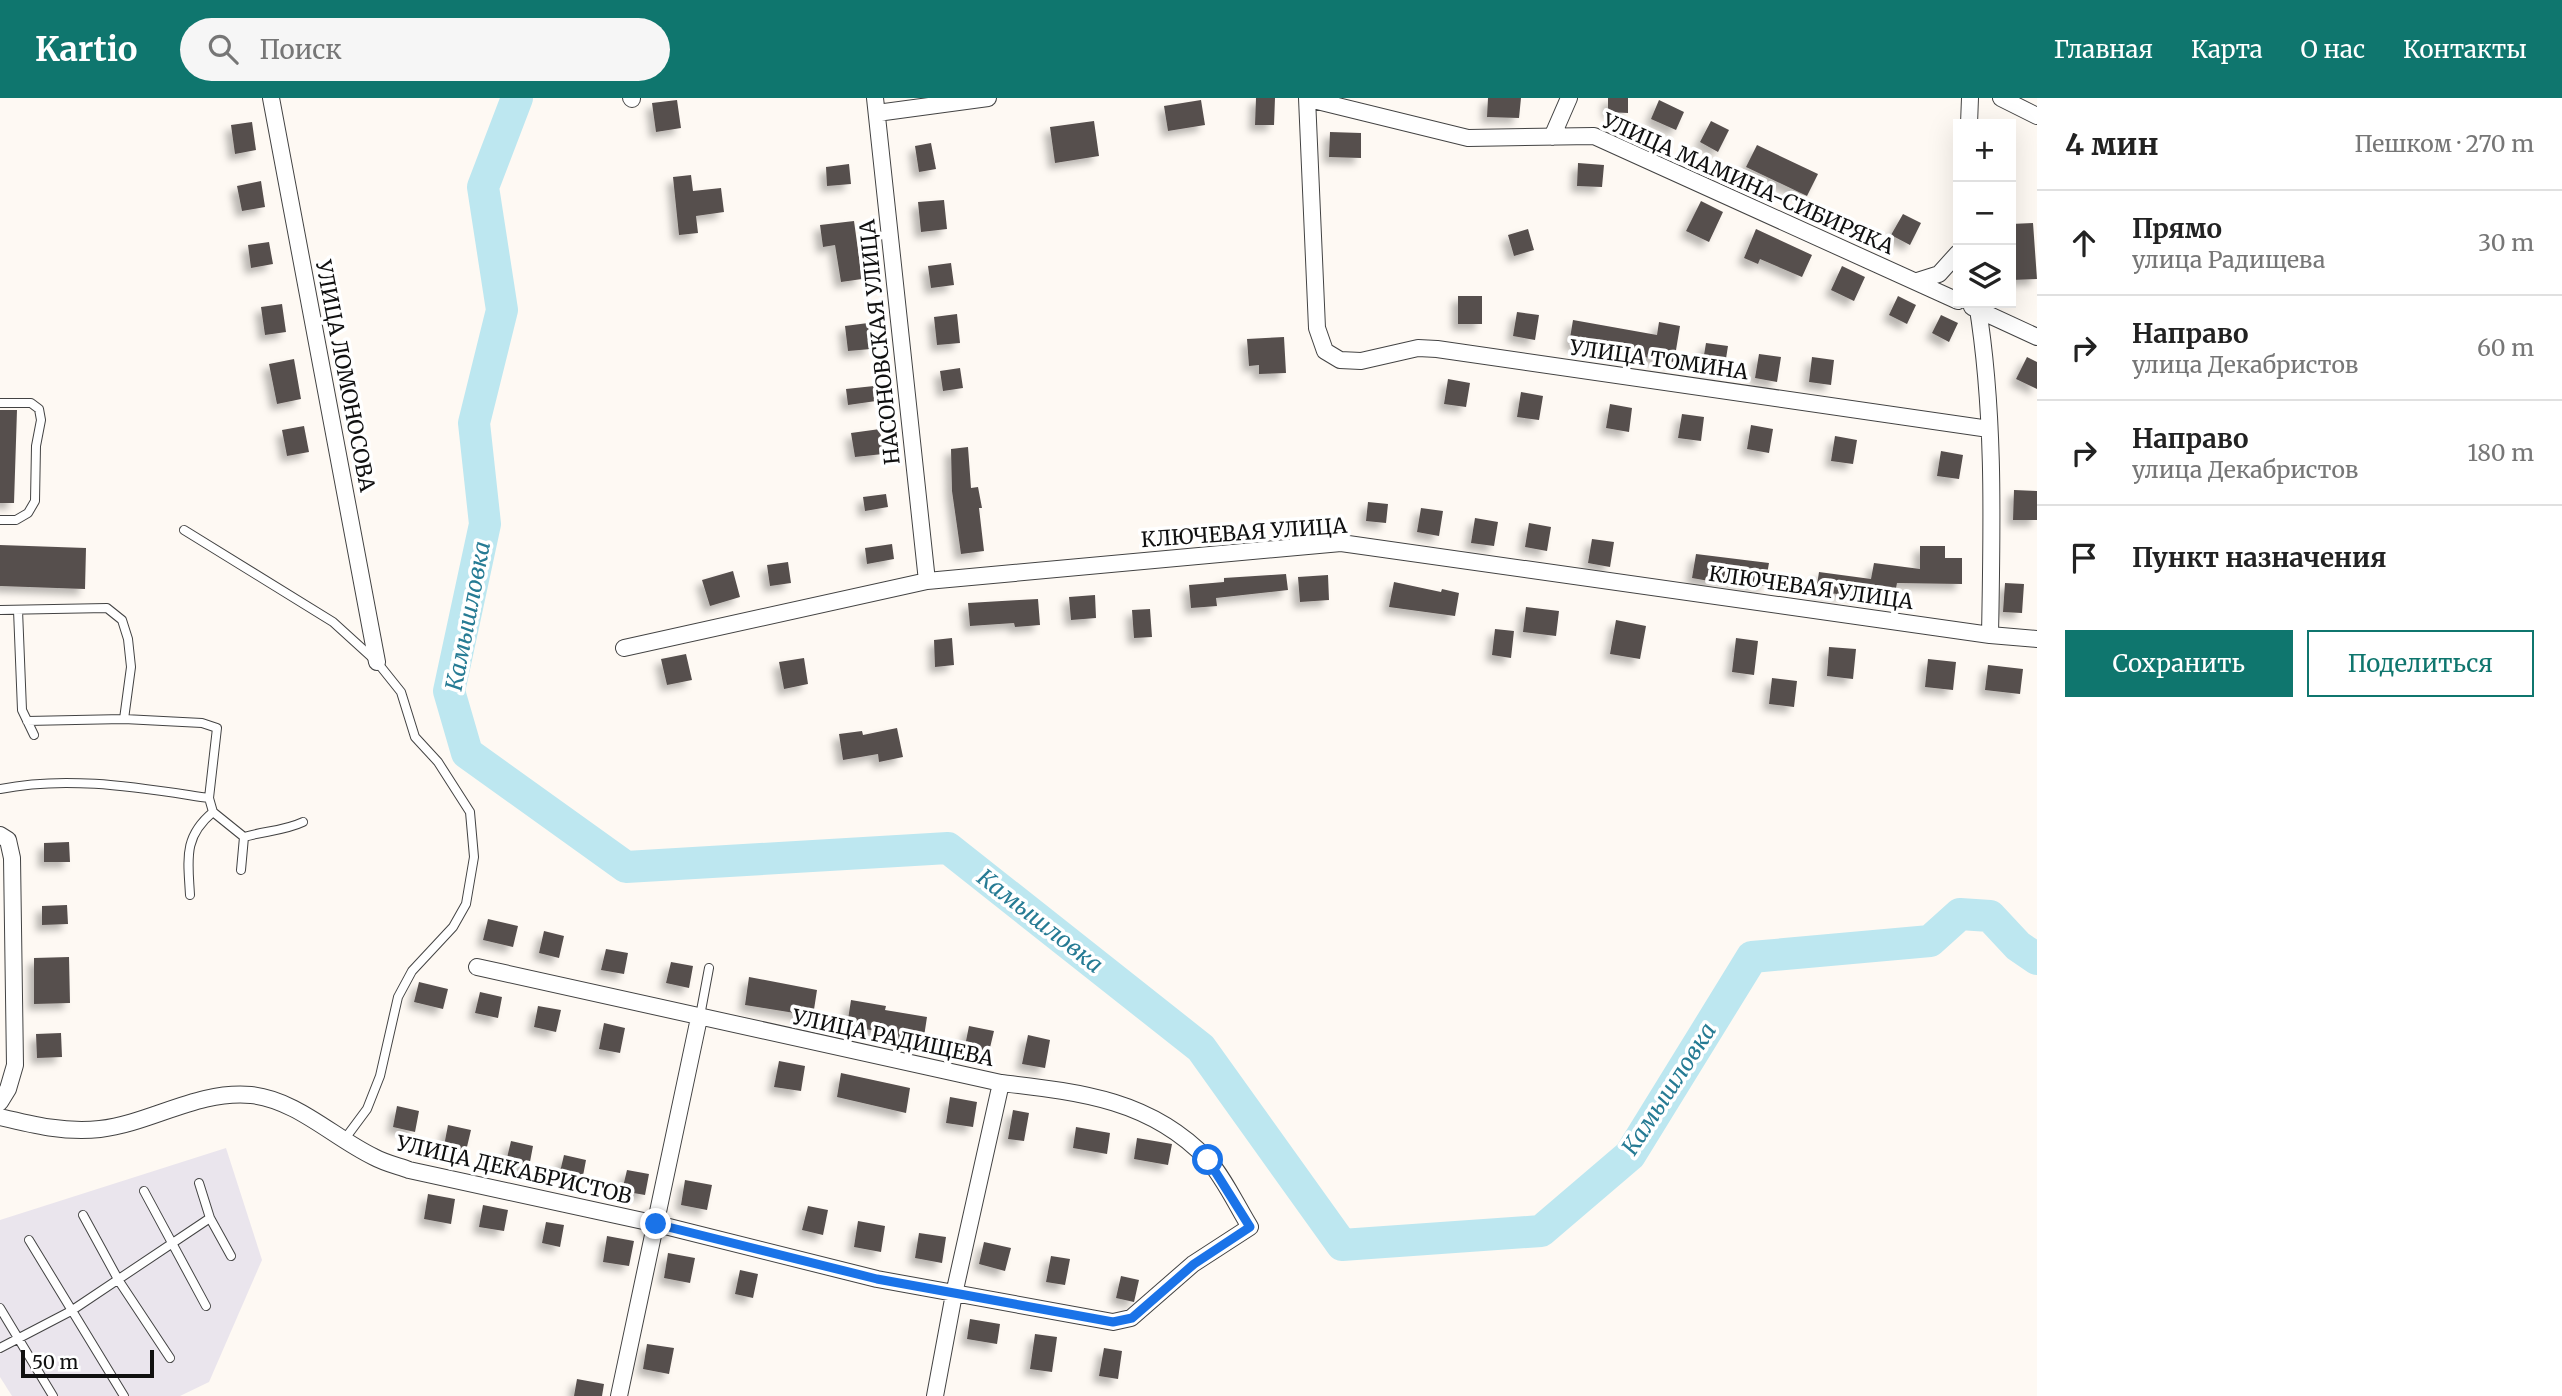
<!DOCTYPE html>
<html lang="ru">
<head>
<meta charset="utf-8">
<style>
	:root { --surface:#fff; --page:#f6f6f6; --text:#222; --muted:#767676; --line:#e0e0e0; --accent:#0f766e }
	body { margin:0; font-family:Merriweather,serif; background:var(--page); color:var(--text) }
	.controls { position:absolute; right:21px; top:21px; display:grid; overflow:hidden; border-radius:0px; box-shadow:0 7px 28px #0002 }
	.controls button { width:63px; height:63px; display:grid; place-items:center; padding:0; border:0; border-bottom:2px solid var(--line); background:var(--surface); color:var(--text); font:35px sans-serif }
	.scale { position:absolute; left:21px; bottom:18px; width:133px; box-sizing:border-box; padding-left:7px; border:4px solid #101010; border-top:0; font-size:19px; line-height:24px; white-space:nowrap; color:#101010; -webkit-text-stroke:5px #fff; paint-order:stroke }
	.stop { position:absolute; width:21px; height:21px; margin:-16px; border:5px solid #1a73e8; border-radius:50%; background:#fff }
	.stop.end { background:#1a73e8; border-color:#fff; box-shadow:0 2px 7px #0008 }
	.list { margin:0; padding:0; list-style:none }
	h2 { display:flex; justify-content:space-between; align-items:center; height:91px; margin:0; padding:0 28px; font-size:30px }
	h2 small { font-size:23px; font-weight:400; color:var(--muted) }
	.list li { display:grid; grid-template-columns:46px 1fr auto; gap:21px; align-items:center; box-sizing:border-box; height:105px; padding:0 28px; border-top:2px solid var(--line) }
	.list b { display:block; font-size:26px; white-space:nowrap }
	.list p { margin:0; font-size:23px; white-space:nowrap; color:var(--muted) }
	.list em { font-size:23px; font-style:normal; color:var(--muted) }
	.actions { display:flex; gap:14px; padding:21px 28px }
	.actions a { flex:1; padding:16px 0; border:2px solid var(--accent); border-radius:0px; text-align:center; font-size:24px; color:var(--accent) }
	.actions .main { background:var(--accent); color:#fff }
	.icon { flex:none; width:38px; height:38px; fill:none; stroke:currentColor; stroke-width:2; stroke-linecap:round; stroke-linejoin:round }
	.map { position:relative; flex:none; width:2037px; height:1298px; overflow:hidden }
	header { display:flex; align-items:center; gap:42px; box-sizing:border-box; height:98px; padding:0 35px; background:var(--accent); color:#fff }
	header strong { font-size:33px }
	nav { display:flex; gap:38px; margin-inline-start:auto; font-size:24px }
	.search { width:490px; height:63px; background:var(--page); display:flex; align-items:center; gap:18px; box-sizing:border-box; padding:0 24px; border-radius:38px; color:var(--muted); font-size:26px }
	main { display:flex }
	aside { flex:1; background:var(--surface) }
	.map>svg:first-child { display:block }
	.industrial { fill:#eae5ed }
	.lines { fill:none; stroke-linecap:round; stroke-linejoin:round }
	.river { stroke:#bde7f0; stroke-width:32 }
	.building { fill:#574f4d; filter:url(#shadow) }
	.service-casing { stroke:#434343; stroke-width:10 }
	.minor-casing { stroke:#434343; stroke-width:18 }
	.service { stroke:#fff; stroke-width:8 }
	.minor { stroke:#fff; stroke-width:16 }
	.route { stroke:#1a73e8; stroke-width:9 }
	.labels { text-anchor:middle; stroke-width:7; stroke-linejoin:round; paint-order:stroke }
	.street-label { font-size:21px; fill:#101010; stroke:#fff }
	.water-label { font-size:23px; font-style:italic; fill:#267b94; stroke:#fff }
</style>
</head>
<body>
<header>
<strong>Kartio</strong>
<div class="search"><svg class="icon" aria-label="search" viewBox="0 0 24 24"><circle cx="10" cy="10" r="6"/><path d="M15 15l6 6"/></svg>Поиск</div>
<nav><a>Главная</a><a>Карта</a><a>О нас</a><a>Контакты</a></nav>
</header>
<main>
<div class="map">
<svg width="2037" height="1298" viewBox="0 0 2037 1298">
	<defs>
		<filter id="shadow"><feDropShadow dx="-6" dy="6" stdDeviation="3.5" flood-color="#0004"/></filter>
	</defs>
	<rect width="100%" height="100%" fill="#fef9f3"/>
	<path class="industrial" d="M226 1050 262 1162 209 1284 180 1298H12L0 1279V1122Z"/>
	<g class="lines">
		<path class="river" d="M517 0 483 89 502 212 474 325 485 426 449 593 467 655 626 769 948 750 1201 950 1342 1147 1541 1133 1630 1057 1752 859 1930 843 1960 816 1990 818 2018 848 2037 861"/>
	</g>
	<path class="building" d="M1256 0H1275L1274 27H1255Z
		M1488 0H1521L1519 20 1487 19Z
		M1608 0H1628V15L1608 14Z
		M677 2 681 30 656 34 652 5Z
		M1201 2 1205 27 1168 33 1164 8Z
		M1659 2 1684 14 1676 32 1651 21Z
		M1094 23 1099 58 1055 65 1050 29Z
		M1711 23 1729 32 1718 54 1700 44Z
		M252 24 256 52 235 56 231 27Z
		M1330 34 1361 35V60L1329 59Z
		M931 45 936 71 919 74 915 48Z
		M1757 47 1818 76 1807 98 1746 69Z
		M1578 65 1604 67 1602 89 1577 88Z
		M849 66 851 86 827 88 826 69Z
		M691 77 693 93 721 90 724 114 696 118 698 135 679 137 673 79Z
		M261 83 265 109 242 113 237 88Z
		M944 102 947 131 921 134 918 104Z
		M1701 103 1723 114 1709 144 1686 133Z
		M1903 116 1921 125 1910 147 1891 137Z
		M854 123 862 181 841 184 835 147 823 149 820 127Z
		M2033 125 2037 181 2011 182V126Z
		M1528 131 1534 152 1514 158 1508 137Z
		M1756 131 1812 157 1802 179 1760 161 1758 166 1744 160Z
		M269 144 273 166 251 170 248 147Z
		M951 165 954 187 931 190 928 168Z
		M1842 168 1865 179 1854 203 1831 192Z
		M1458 198H1482V226H1458Z
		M1898 198 1916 207 1907 226 1889 217Z
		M282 206 286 234 265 237 261 209Z
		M1517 214 1539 217 1535 242 1513 238Z
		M957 216 960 245 937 247 934 219Z
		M1941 217 1958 225 1949 244 1932 235Z
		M1573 222 1657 237 1659 224 1680 228 1674 264 1569 246Z
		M868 225 871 251 848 253 845 228Z
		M1284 239 1286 275 1259 276V267L1249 268 1247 241Z
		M1706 245 1728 248 1724 273 1702 269Z
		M1759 256 1781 259 1777 284 1755 280Z
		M1812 259 1834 262 1831 287 1809 284Z
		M2027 259 2037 264V291L2016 281Z
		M294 261 301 301 277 306 269 266Z
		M960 270 963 290 943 293 940 273Z
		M1448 281 1470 285 1466 309 1444 306Z
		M874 288 876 303 848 307 846 291Z
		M1521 294 1543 298 1539 322 1517 319Z
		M1610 306 1632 310 1629 334 1606 330Z
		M0 312H17L14 405H0Z
		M1682 316 1704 319 1701 343 1678 340Z
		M1751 327 1773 331 1769 355 1747 351Z
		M304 328 309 354 287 358 282 332Z
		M880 331 883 356 855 359 851 335Z
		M1835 338 1857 342 1853 366 1831 363Z
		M968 349 971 390 978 389 982 410H979L984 453 961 456 952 393 951 351Z
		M1941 353 1963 357 1959 381 1937 378Z
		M2014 392 2037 393V422H2013Z
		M886 396 888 409 865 413 863 399Z
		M1368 404 1388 406 1386 425 1366 423Z
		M1421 410 1443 413 1439 438 1417 434Z
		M1475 420 1498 424 1494 448 1471 445Z
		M1529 425 1551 429 1547 453 1525 449Z
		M1592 441 1614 444 1610 469 1588 465Z
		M892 446 894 461 867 466 865 450Z
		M0 447 86 450 85 491 0 488Z
		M1920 448H1945V460H1962V486L1897 485 1894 501 1844 494V497L1816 493 1819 474 1871 481 1874 465 1920 471Z
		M1696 456 1769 465 1765 488 1715 480V484L1692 480Z
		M788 464 791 485 770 488 767 467Z
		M733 473 740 499 710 508 702 482Z
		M1286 476 1288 492 1216 500 1217 508 1191 510 1189 487 1224 484V480Z
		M1328 477 1329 502 1300 504 1298 479Z
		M1394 484 1441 494 1442 491 1459 495 1455 518 1389 509Z
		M2005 485 2024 486 2022 515 2003 514Z
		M1095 497 1096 520 1071 522 1069 499Z
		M1038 501 1040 527 1015 529 1014 525 970 528 968 505Z
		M1526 509 1559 513 1556 538 1523 534Z
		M1150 511 1152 539 1134 540 1132 512Z
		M1616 522 1646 528 1640 561 1610 556Z
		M1495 531 1514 533 1511 560 1492 557Z
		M952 540 954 567 935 569 934 542Z
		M1736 540 1758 543 1754 577 1732 574Z
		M1829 549 1856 551 1853 581 1827 578Z
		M686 556 692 582 667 587 661 561Z
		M804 560 808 586 784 591 779 564Z
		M1928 561 1956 564 1953 592 1925 589Z
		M1988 567 2023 571 2020 596 1985 592Z
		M1772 580 1797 583 1794 609 1769 606Z
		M897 630 903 659 879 664 878 656 843 662 839 636 862 633 863 637Z
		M69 744 70 764H44V745Z
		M67 807 68 826 42 827V808Z
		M488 821 518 828 513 849 483 842Z
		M544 833 564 838 559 860 539 855Z
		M606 851 628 855 624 876 601 872Z
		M69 859 70 905 34 906V860Z
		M671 864 693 868 689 890 666 885Z
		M749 879 817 892 813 918 745 907Z
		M419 884 448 891 443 911 414 904Z
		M480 894 502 899 498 920 475 915Z
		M851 902 886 908 885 912 927 919 923 945 893 941 894 936 847 928Z
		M538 908 561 912 556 934 534 929Z
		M604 925 625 930 620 955 599 951Z
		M969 928 994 933 988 958 964 953Z
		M61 935 62 959 37 960 36 936Z
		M1028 937 1050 942 1045 970 1022 966Z
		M779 963 805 968 801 993 774 989Z
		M841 975 910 990 906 1015 837 999Z
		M950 999 977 1004 973 1029 946 1025Z
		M397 1008 419 1013 415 1034 393 1029Z
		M1013 1012 1029 1015 1024 1043 1008 1041Z
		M448 1027 471 1032 466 1053 444 1048Z
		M1076 1029 1110 1035 1107 1056 1073 1050Z
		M1137 1040 1172 1046 1168 1067 1134 1061Z
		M511 1043 533 1048 529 1069 506 1064Z
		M564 1057 586 1062 582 1083 559 1078Z
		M627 1072 649 1076 645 1097 622 1093Z
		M685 1082 712 1087 707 1112 681 1107Z
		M428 1096 455 1101 451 1126 424 1121Z
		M483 1107 508 1112 504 1133 479 1129Z
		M808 1108 828 1112 823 1137 802 1132Z
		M858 1123 885 1128 881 1154 854 1149Z
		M546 1124 564 1127 560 1149 542 1145Z
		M919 1135 946 1139 942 1165 915 1160Z
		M607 1138 634 1143 629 1168 603 1164Z
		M984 1144 1011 1150 1005 1173 979 1166Z
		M668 1155 695 1160 690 1185 664 1180Z
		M1051 1158 1070 1161 1065 1187 1046 1184Z
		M740 1172 758 1176 753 1200 735 1196Z
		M1121 1178 1139 1182 1134 1204 1116 1200Z
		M970 1221 1000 1226 997 1246 967 1241Z
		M1035 1236 1057 1239 1052 1274 1030 1271Z
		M647 1246 674 1250 669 1276 643 1271Z
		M1104 1250 1122 1253 1118 1281 1099 1278Z
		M577 1281 604 1286 602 1298H574Z"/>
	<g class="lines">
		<defs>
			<path id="service" d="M0 305H31L39 311 41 322 36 348 35 403 28 415 16 422H0
				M184 432 333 524 377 564 401 594 415 639 438 664 470 714 474 759 466 806 453 829 412 873 398 899 380 978 367 1011 344 1042
				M0 512 107 510 122 522 128 541 131 569 124 621
				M18 512 22 612 34 637
				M27 623 124 621 202 625 217 630 209 700 213 714 244 739
				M0 691C69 677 140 690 209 700
				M244 739C264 733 284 733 303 724
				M241 772 244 739
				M190 797C188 761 183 739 213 714
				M700 918 709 870
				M199 1085 210 1120 231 1158
				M144 1093 206 1208
				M83 1117 119 1183 170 1260
				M29 1142 124 1298
				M0 1210 53 1298
				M0 1250 71 1213 210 1120"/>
			<path id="minor" d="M271 0 377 564
				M631 0 632 1
				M875 0 927 483
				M1307 0 1317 230 1325 253 1340 262 1361 263 1418 250 1437 251 1989 331
				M2001 0 2037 18
				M1309 1 1468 40 1594 38 1958 203
				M877 15 988 0
				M1969 26 1970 0
				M1552 39 1569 0
				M1917 183 1939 176 1958 155
				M1977 205C1995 314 1992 427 1990 537
				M1972 209 2037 239
				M624 550 927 483 1341 445 1990 537 2037 541
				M0 737 8 742 12 760 15 967 8 991 0 1004
				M0 1019C33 1027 66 1035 100 1031 151 1025 198 992 251 997 297 1002 334 1040 374 1059 385 1065 398 1068 409 1072L657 1126 877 1181 1113 1224 1131 1220 1193 1166 1250 1129C1237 1108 1223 1078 1207 1061 1150 1001 1078 994 1001 985L477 869
				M619 1298 699 920
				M935 1298 954 1196 1001 985"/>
		</defs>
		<use href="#service" class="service-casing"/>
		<use href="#minor" class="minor-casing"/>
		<use href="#service" class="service"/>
		<use href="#minor" class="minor"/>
	</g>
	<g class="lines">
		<path class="route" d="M656 1126 877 1181 1113 1224 1132 1220 1194 1166 1250 1129 1208 1062"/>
	</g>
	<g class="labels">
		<g class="street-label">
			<text transform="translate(1748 86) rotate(24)" y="7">УЛИЦА МАМИНА-СИБИРЯКА</text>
			<text transform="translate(880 244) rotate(-96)" y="7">НАСОНОВСКАЯ УЛИЦА</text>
			<text transform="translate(1659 262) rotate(8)" y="7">УЛИЦА ТОМИНА</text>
			<text transform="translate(345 278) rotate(79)" y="7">УЛИЦА ЛОМОНОСОВА</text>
			<text transform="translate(1244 435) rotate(-4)" y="7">КЛЮЧЕВАЯ УЛИЦА</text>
			<text transform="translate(1811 490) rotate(8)" y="7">КЛЮЧЕВАЯ УЛИЦА</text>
			<text transform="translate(893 940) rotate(12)" y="7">УЛИЦА РАДИЩЕВА</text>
			<text transform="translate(514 1072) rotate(13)" y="7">УЛИЦА ДЕКАБРИСТОВ</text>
		</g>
		<g class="water-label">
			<text transform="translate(468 518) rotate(-79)" y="8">Камышловка</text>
			<text transform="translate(1040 823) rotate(38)" y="8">Камышловка</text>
			<text transform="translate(1669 991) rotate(-57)" y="8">Камышловка</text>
		</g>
	</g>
</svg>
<div class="controls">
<button>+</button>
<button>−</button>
<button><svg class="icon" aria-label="layers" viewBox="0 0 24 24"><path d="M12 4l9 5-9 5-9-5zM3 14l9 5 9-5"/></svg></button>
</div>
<div class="scale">50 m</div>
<div class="stop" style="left:1208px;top:1062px"></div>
<div class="stop end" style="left:656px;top:1126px"></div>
</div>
<aside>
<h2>4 мин<small>Пешком · 270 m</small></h2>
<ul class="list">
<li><svg class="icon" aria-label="ahead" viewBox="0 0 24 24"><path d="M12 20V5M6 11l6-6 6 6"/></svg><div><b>Прямо</b><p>улица Радищева</p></div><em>30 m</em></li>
<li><svg class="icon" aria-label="right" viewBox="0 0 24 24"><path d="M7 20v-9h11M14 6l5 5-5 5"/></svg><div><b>Направо</b><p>улица Декабристов</p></div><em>60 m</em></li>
<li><svg class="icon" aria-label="right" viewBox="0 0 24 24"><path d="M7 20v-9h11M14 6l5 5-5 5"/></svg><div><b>Направо</b><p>улица Декабристов</p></div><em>180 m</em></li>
<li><svg class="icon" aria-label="arrive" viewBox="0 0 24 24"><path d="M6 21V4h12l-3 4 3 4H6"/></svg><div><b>Пункт назначения</b></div></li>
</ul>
<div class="actions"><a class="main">Сохранить</a><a>Поделиться</a></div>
</aside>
</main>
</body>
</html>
